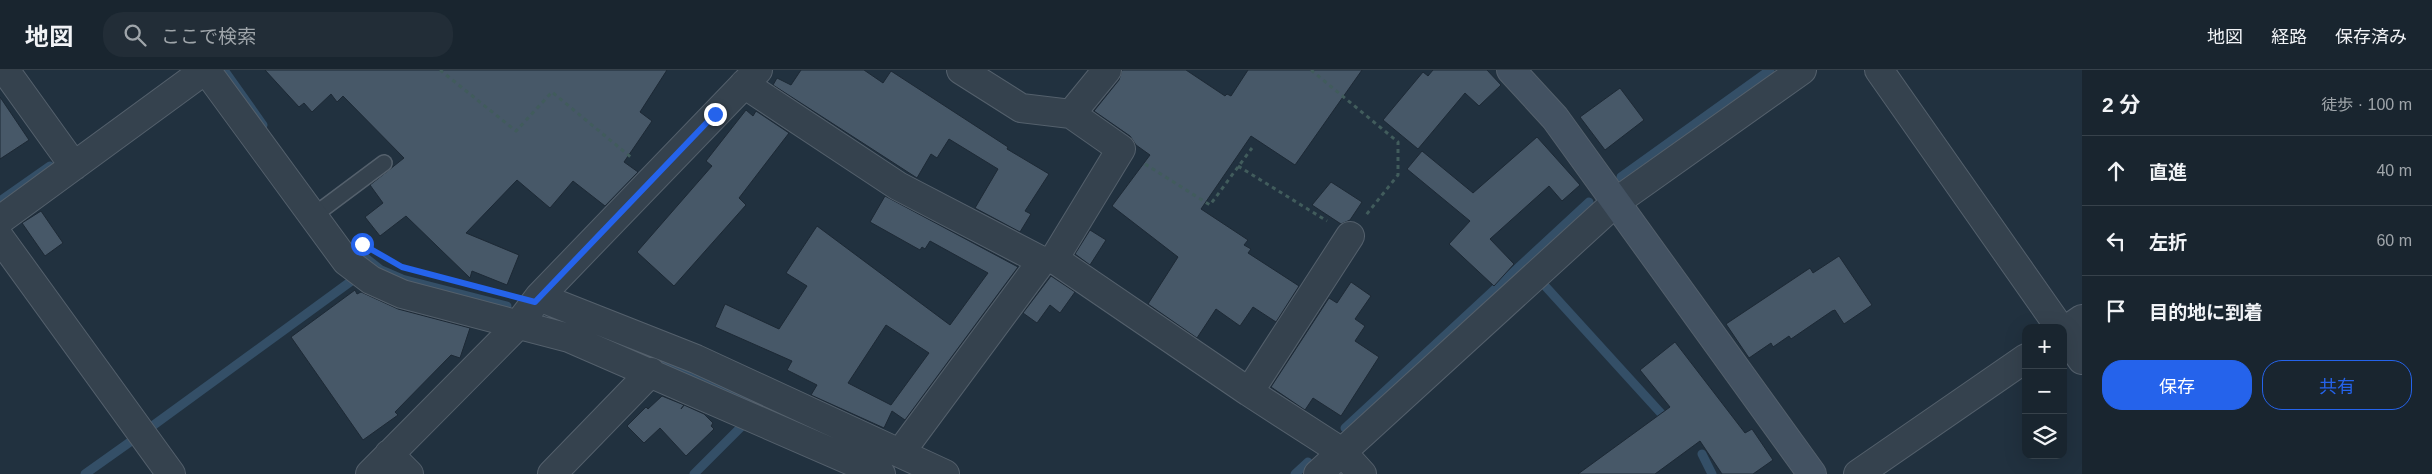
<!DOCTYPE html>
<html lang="ja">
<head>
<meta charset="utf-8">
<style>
	:root { --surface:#19252f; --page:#222d37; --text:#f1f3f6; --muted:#9fa5aa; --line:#37424b; --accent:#2563eb }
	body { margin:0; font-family:Arial,"Noto Sans JP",sans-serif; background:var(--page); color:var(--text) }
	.controls { position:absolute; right:15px; bottom:15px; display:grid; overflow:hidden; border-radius:10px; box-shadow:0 5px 20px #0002 }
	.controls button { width:45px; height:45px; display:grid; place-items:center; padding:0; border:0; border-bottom:1px solid var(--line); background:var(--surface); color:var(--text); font:25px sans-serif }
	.stop { position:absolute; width:15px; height:15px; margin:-11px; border:4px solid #2563eb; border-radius:50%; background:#fff }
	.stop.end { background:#2563eb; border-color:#fff; box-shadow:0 1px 5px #0008 }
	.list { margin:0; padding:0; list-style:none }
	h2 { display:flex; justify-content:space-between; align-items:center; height:65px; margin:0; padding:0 20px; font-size:21px }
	h2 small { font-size:16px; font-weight:400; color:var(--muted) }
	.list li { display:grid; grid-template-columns:32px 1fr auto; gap:15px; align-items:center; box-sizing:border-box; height:70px; padding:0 20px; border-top:1px solid var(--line) }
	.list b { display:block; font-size:19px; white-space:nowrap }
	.list em { font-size:16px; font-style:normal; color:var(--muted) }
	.actions { display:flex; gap:10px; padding:15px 20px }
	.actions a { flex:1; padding:11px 0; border:1px solid var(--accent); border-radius:20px; text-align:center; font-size:18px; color:var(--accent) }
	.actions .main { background:var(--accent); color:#fff }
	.icon { flex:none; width:28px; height:28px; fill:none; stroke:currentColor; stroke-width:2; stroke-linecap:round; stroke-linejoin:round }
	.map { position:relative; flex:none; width:2082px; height:404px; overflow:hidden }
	header { display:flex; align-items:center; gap:30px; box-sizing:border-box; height:70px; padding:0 25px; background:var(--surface); border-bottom:1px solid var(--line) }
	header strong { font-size:24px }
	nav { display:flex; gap:28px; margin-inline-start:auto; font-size:18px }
	.search { width:350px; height:45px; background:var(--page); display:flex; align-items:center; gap:12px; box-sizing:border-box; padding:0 18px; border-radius:20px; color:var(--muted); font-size:19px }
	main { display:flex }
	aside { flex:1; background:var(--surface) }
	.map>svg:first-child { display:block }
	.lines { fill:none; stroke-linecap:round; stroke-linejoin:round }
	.stream { stroke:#344f67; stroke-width:9 }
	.building { fill:#475868; stroke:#1d2935; fill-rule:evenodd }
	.lane-casing { stroke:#54606c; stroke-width:18 }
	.street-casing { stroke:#54606c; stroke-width:30 }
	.secondary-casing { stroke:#54606c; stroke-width:30 }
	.path { stroke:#415c5c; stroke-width:3; stroke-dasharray:4 4; stroke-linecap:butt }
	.lane { stroke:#35424e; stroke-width:15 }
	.street { stroke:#35424e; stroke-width:28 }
	.secondary { stroke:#435262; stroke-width:28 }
	.route { stroke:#2563eb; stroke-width:6 }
</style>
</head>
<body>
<header>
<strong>地図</strong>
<div class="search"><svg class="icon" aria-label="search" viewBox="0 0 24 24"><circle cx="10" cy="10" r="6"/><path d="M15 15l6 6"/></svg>ここで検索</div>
<nav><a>地図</a><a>経路</a><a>保存済み</a></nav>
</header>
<main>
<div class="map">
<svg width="2082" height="404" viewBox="0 0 2082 404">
	<rect width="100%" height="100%" fill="#21313f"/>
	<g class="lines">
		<path class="stream" d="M224 0 263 55
			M1621 107 1770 0
			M0 131 50 96
			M357 181 381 200 402 209 507 236
			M1546 217 1668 351
			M625 278 679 299 849 375
			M151 357 350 212
			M1345 358 1589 132
			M1702 384 1712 404
			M85 404 130 372
			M694 404 744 354
			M1295 404 1308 392"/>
	</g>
	<path class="building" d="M265 0H667L640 42 652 51 624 92 638 102 605 136 573 111 550 138 517 110 466 163 519 185 507 215 472 201 470 208 406 146 380 166 365 147 383 133 370 115 404 88 343 26 337 32 331 24 312 42 304 33 299 37Z
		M801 0H864L883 13 891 1 1008 77 1007 79 1049 104 1025 141 1031 144 1020 162 975 138 998 99 949 69 937 88 931 84 917 108 773 15 777 8 791 15Z
		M1122 0H1186L1225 26 1227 24 1231 26 1248 0H1362L1295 95 1251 66 1201 139 1248 170 1244 175 1251 179 1248 183 1299 216 1276 252 1253 237 1240 256 1216 239 1197 268 1148 234 1178 187 1112 136 1150 85 1136 75 1130 66 1094 41 1119 10Z
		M1433 0H1487L1501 15 1479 36 1465 23 1418 79 1383 50 1423 2 1428 6Z
		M1620 18 1644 50 1605 80 1580 47Z
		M0 27 29 70 0 89Z
		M746 40 753 46 756 41 789 63 739 128 746 135 674 216 637 182 712 96 706 91Z
		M1537 67 1580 115 1562 131 1549 116 1490 169 1514 194 1494 216 1449 174 1470 151 1407 99 1422 81 1473 123Z
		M1331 112 1362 132 1350 150 1341 154 1312 135Z
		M885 126 1018 197 905 350 892 341 884 358 811 325 817 315 787 300 792 291 715 257 725 234 779 259 807 216 786 203 817 156 950 255 988 203 930 171 925 179 922 177 920 180 870 152ZM886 255 929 283 891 335 848 313Z
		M41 141 63 173 45 186 22 153Z
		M1090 160 1106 170 1090 195 1075 184Z
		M1839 186 1872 235 1844 254 1835 240 1832 241 1791 269 1789 266 1773 277 1771 273 1749 288 1726 254 1810 198 1813 203Z
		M1051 206 1075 222 1060 243 1050 235 1037 253 1023 243Z
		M1351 212 1371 226 1355 249 1365 256 1355 271 1379 287 1341 346 1313 328 1305 340 1271 317 1329 228 1337 233Z
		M355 220 357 224 361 222 398 239 470 258 460 288 451 285 395 342 398 345 363 370 291 267Z
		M1675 272 1745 363 1752 359 1773 390 1753 404H1722L1700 371 1655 404H1578L1670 337 1640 300Z
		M662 326 684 335 681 339 684 335 704 344 713 353 711 356 714 359 686 386 660 358 644 373 627 356 646 337 648 339Z"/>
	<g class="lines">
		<defs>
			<path id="lane" d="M313 146 384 93"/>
			<path id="street" d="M5 0 74 96
				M206 0 346 191 371 210 402 224 569 268 881 404
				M961 0 1021 38 1071 44
				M1879 0 2060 258
				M744 14 898 116 1042 191 1054 189 1249 322 1342 382 1362 404
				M0 150 205 0
				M0 168 171 404
				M1054 189 1121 79 1071 44 1107 0
				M539 227 696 289 945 404
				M2063 262 2082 249
				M2063 263 2082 290
				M1249 322 1350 166
				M900 383 1042 191
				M389 384 409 404
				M370 404 517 256 539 227 758 0
				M552 404 651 302
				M1318 404 1616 132 1802 0
				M1858 404 2026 288"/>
			<path id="secondary" d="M1511 0 1555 48 1812 404"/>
		</defs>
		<use href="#lane" class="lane-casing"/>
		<use href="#street" class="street-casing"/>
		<use href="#secondary" class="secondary-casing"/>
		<path class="path" d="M440 0 516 61 552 22 633 89
			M1311 0 1398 72V105L1366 145
			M1145 94 1210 135 1252 78
			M1238 96 1327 151"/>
		<use href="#lane" class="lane"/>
		<use href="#street" class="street"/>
		<use href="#secondary" class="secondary"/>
	</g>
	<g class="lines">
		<path class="route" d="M362 174 402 197 535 232 715 44"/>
	</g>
</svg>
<div class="controls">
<button>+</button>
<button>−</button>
<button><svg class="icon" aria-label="layers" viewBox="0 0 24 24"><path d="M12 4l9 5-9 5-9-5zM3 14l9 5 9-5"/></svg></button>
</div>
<div class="stop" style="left:362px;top:174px"></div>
<div class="stop end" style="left:715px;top:44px"></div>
</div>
<aside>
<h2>2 分<small>徒歩 · 100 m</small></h2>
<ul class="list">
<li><svg class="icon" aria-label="ahead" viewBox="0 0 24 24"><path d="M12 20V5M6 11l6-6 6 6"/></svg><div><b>直進</b></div><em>40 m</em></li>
<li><svg class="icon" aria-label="left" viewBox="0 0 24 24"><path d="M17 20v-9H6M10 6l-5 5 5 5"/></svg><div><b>左折</b></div><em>60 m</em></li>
<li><svg class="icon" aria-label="arrive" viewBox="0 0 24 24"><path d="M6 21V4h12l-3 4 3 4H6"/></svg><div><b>目的地に到着</b></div></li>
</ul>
<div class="actions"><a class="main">保存</a><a>共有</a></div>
</aside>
</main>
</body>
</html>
